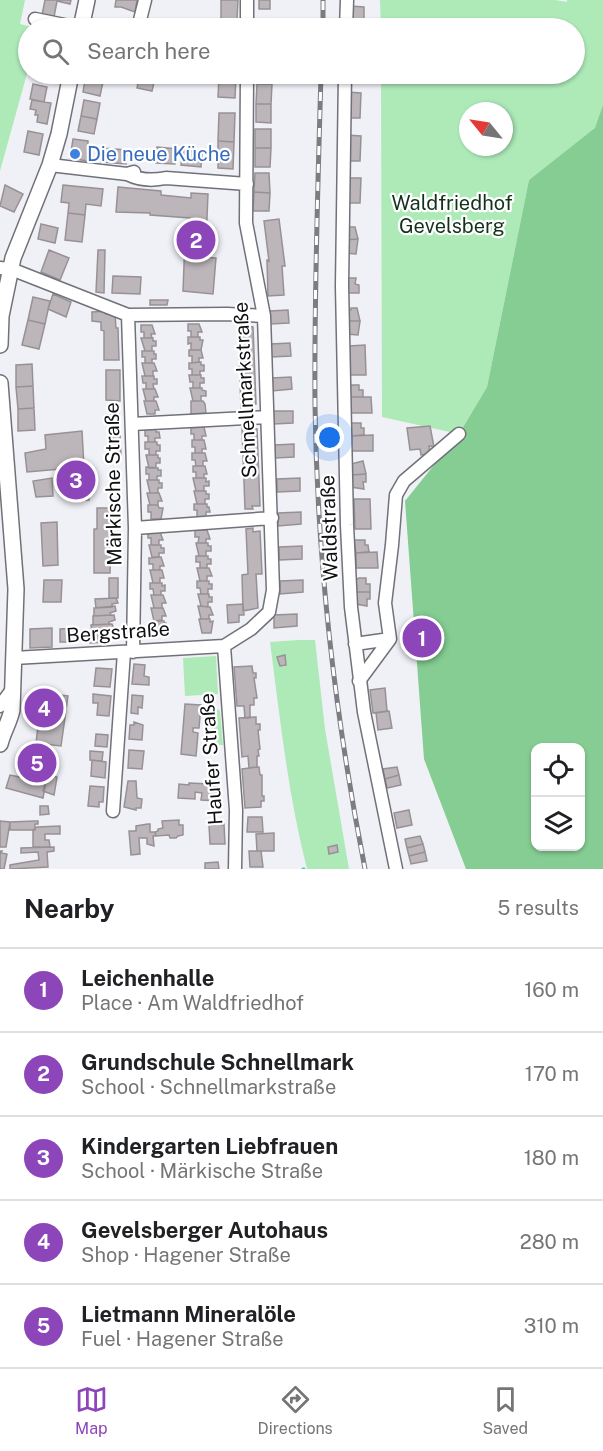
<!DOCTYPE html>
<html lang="en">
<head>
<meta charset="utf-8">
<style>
	:root { --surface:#fff; --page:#f6f6f6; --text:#202124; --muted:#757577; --line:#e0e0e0; --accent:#8d46b9 }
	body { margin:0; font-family:"Public Sans",sans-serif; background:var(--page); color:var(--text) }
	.controls { position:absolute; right:18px; bottom:18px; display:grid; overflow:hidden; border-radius:12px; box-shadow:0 2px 4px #0004 }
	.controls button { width:54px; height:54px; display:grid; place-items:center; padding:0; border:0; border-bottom:2px solid var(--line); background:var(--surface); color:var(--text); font:30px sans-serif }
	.compass { position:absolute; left:459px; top:102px; width:54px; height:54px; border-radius:50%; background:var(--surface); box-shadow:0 2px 4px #0004; rotate:300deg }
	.you { position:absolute; left:330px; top:438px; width:21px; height:21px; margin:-15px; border:4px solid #fff; border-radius:50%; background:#1a73e8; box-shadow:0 0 0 9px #1a73e833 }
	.badge { display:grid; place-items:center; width:39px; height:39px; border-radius:50%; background:var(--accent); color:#fff; font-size:20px; font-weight:700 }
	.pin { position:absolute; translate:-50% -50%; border:3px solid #fff; box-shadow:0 2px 6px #0006 }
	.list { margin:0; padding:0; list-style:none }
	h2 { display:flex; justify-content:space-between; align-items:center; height:78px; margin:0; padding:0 24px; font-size:26px }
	h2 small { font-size:20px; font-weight:400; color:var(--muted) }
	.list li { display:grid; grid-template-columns:39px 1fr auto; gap:18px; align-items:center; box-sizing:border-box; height:84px; padding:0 24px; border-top:2px solid var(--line) }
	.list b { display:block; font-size:22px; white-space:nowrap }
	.list p { margin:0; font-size:20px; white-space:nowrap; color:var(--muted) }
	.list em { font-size:20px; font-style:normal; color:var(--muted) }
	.icon { flex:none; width:33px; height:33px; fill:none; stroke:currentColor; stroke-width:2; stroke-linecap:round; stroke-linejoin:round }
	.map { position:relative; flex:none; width:603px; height:869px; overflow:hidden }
	.search { position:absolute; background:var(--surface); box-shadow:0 2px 4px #0004; left:18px; right:18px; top:18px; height:66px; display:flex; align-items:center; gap:15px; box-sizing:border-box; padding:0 21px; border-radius:33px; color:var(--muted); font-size:22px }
	.sheet { height:498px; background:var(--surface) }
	nav { display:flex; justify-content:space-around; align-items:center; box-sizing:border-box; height:84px; border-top:2px solid var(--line); background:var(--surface); font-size:16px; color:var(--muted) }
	nav a { display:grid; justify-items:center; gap:3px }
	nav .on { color:var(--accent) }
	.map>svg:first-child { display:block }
	.green { fill:#adeab8; fill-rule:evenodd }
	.forest { fill:#85cd93; fill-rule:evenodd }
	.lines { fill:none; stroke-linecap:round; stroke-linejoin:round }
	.stream { stroke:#4dc4dc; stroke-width:3 }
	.building { fill:#bcb6ba; stroke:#979195; stroke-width:1.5 }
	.minor-casing { stroke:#717278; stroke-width:15 }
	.major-casing { stroke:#717278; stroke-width:18 }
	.minor { stroke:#fff; stroke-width:12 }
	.major { stroke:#fff; stroke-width:15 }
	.rail-casing { stroke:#7c7d81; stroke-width:5 }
	.rail { stroke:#fff; stroke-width:3; stroke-dasharray:9; stroke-linecap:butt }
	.shop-dot { fill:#3f7fe0; stroke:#fff; stroke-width:2 }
	.labels { text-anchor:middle; stroke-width:4.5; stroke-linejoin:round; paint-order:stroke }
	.shop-label { font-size:20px; fill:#366cbe; stroke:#fff; text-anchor:start }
	.park-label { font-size:20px; fill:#13311a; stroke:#fff }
	.street-label { font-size:20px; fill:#0e0f11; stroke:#fff }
</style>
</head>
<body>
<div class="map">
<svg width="603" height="869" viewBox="0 0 603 869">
	<rect width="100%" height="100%" fill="#f0f0f7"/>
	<path class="green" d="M0 0H25L20 24 36 28H28V70L0 171Z
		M380 0H555L567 2V0H603V105L596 128 529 180 487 387 459 434 382 417 381 74H574V28H381ZM468 111H504V147H468Z
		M298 640H315L325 729 349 869H307C288 795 280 718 270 642Z
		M216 656 218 694 185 696 183 658Z
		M217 709 220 711 223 745H213L215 712Z"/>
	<path class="forest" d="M603 105V869H466L424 759 405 501 459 434 487 387 529 180 595 128ZM536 748H580V846H536Z"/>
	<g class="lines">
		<path class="stream" d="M303 869H304"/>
	</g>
	<path class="building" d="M45 0H71L70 4 57 1 54 17 42 15Z
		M116 0H137L135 12 121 7H115Z
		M221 0H238L237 20H221Z
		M259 0H270V9H259Z
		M350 6 364 7V28H349Z
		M221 20H237V28H221Z
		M152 21 176 25 175 28H151Z
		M259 24H274V28H258Z
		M86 74 104 77 100 96 83 92Z
		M140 74H156L152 91 137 88Z
		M257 74H272V78H257Z
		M219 77H236L235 98 218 97Z
		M33 84 47 87 44 102 30 99Z
		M257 84H272L271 104H256Z
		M347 92 361 93 360 118H346Z
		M32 100 51 103 47 124 37 122 38 115H35L36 110 30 109Z
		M84 100 100 103 97 119 81 116Z
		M256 104H271V123L256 122Z
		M219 113H235L234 142 218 141Z
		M81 116 97 119 94 134 78 131Z
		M255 129H271V148H255Z
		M28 131 43 134 39 155 24 152Z
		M346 135 361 136 360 161H346Z
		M73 139 88 141 87 161 70 158Z
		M218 141 234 142 233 169 218 168Z
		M157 147 177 149 175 164 156 163Z
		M102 148 127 150 126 164 101 162Z
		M255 148H271L270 167H255Z
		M183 150 202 152 201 167 181 165Z
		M255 173H269L270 193 254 192Z
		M346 178H361L360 203H346Z
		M5 185 23 194 14 212 0 206Z
		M63 185 103 189 101 206 86 204 85 215 68 213 69 203 61 202Z
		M118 187 161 191V195L191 198V193L208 194 206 241H202L201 257 216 258 213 294 183 291 185 239H189L190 218 150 215V213L116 212Z
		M254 192 270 193 269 211H253Z
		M68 213 85 215 82 242 65 240Z
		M279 219 285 266H282L284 295 268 296 267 260 269 261 264 221Z
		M41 224 58 228 55 243 38 239Z
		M349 227H355L358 239 344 240V229H349Z
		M358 239 356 254 344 253V240Z
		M49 250 69 258 60 280 41 272Z
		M98 250H105L104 293 96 292Z
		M113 276 141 277 140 294 112 293Z
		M344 278H356L355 284 359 285V293H346Z
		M53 294 71 302 66 317 48 309Z
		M33 297 50 301 45 324 28 320Z
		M150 300H168L167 305H150Z
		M351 308H357L360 321H345V310H351Z
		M288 310 289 323 270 324V311Z
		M107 311 106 314H115L116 328H118L119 360H104V331L101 330V322L92 321V312Z
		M28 320 45 324 39 349 22 345Z
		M345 321H360L358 335 346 334Z
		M188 324H199L202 332H198V337H191V331H188Z
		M141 325H152L155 334H151L152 338H144V332H141Z
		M238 325 253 327 256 404 249 405V408H241Z
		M188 337H200V340H203L201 350H191V343L188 344Z
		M141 338H153V341H156V346H152V351H145Z
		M290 343 291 356 271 357V344Z
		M365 345 366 375H350L349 346Z
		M189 350H201L203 358H199V362L192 363V356H189Z
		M142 351H154V354H156V359H152V363H145V357H142Z
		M201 362V365H204V371H200V375H192V369H189V363Z
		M142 363H154L157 371H153V376H145Z
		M32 364 33 386 16 387V365Z
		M106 370H120V401L106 400Z
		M189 375H201V378H204V383H200V388H193V382H190Z
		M142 376H154V379H157V384H153L154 389H146V383H143Z
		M291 377 292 389 272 391V378Z
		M348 385H359V390H363V397H350Z
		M33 386 34 408 18 409 16 387Z
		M190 388H202V390L206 391V396H201V401H193Z
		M143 389H155L158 397H154V401H146Z
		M350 397H371L372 413H350Z
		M144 401H156L159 410H155V414H147Z
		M191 401H203L205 404 206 413 191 414Z
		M34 408 35 430 18 431V409Z
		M273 411H293V423L274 424Z
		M110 414H119L121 455 112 456Z
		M349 423H361V428H364V435L351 436Z
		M430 426 434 447 429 446 430 454 421 455 420 449 410 450 407 428Z
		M204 427 206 436H202V440H194V434H191V428Z
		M242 427 257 429 260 506H252L253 509H245Z
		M156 429V432H159L160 438H155V442H148V436H145V430Z
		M82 431 84 467 27 472 25 453 46 449 45 435Z
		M373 435V451H351V436Z
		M192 440H204L206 449H202V453H195V447H192Z
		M145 442H157V445H160V451H156V455H149V449H145Z
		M294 444V457L275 458V445Z
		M192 453H205L207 461H203V466H196L195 460H192Z
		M146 455H158V458H160V463H156V468H149Z
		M363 461 366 474 351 475V464Z
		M193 466H205L207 474H204V478H196V472H193Z
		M146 467 158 468V470H161V476H157V480H149V474H146Z
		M87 470 89 500 70 501 69 489H66L64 472Z
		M366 474V482H363L364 489 351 487V475Z
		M52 478 53 496 36 497 33 481Z
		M193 478H206V482L209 481V486H204V491H196Z
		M300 478V491L277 492V479Z
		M147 480H159V483H162V488H158V493H150Z
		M194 491H206V494H209V499H205V504H197Z
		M147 493H159L162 501H158V505H150Z
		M354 499H370L371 529H355Z
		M194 504H207V507H209L210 512H206V517H197V510H194Z
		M148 505H158L159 508H163L161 519H151V512H148Z
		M97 508H112L110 573H94V529H97Z
		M301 512V524L278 526V513Z
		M57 522 58 565 43 566 41 523Z
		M253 528V532L260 531 262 574H256L258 608 243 611 242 575 248 574 246 529Z
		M195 530H207L210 539H206V543H198L199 537H195Z
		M148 532H160L163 540H159V545H151V538H148Z
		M354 540H365V545H368L369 552 356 553Z
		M196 543H208V546H211V551H206V556H199Z
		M149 545H161V548H164V553H159V557H152Z
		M302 546V559L279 560V547Z
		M377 552 378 568H356V553Z
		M196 556H208V559H211V564H207V568H200V562H196Z
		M161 557 164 566H160V570H153V564H149V558Z
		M197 568H209L212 576H207V581H200Z
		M150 570H162L164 578H160V583H153Z
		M109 578H118V598H109Z
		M359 578H366V584H370V592H355V580Z
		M44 580H62L61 602H43Z
		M303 580V592L280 594V581Z
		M197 581H209V584H212V589H208V594H201L200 588H197Z
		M150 583H162V586L165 585V591H161V595H154L153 589H150Z
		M355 592H370V599H367V606L356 604Z
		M198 594H209V597H212V602H208V607L201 606Z
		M151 595H163L166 603H162V608H154Z
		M116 598 118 603 112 604V607L96 608 95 599Z
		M243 604 244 615H239V622L228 623 227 605Z
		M115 606 116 611 110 613 111 615 94 616V608Z
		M198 606 210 607 213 615H209V619H201Z
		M151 608H163L166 616H162V620L154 621Z
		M297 614V626L274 628V615Z
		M114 615 115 620 109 622V624L93 625V616Z
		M199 619H210V622L213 621 211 633H202Z
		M151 621H164V623H166L167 635 155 634V627H152Z
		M112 624 114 628 108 630V632L92 633 91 625Z
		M425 627 428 648 419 649 416 628Z
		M52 628V647L30 648V629Z
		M77 628V642H60V629Z
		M111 632 113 637 107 638V642L90 643V633Z
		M285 655 286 665 280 666 277 657Z
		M134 664 145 665 144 676 149 677V685L132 684Z
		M252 666 253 673H256V678H254L257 698H254V705H250V718H245L244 706H237L234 667Z
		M96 668 112 669 110 687 94 686Z
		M385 688 387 711 373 713 370 690Z
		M42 693 68 696 61 746 36 743Z
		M93 694 111 696 109 716 97 715 98 703H93Z
		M132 695 143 696 142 708 138 707V714L131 713Z
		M185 704 201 705 199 728H193V732L198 733 196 756 181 754Z
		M389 711 392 728 378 730 376 713Z
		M256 717V724H260V730H258L260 749 258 750 259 756H257V767L249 768 248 756 242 757 239 718Z
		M134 722 143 725 142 740 129 739 130 725H134Z
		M96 734 108 735 107 747 95 746Z
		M27 749 53 756 47 776 22 769Z
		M129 750 144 751 142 769 128 768Z
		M90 751 103 752 102 761 90 760Z
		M92 760 106 762 105 778 91 776Z
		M259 767 260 775H262V796H264V801H261V807L245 808 242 769Z
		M397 767 399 775 385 779 383 769Z
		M22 769 47 776 43 798 6 788 10 775 20 777Z
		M48 775 57 777 54 795 43 791Z
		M399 775 401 785 387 788 385 779Z
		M128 781H136L137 798 142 799 141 808H136V810L124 807Z
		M189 783 210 784V786L220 787 219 801 201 800 202 793 195 792V799L178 798 179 784 189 785Z
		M90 786 104 787 103 802H99V807L88 806Z
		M40 806H48L49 814 40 815Z
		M409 810 412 825 397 828 394 813Z
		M248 817H262L263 832H247Z
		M179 820V825H183V835L178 836 176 838H170L169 835 156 836 155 832 158 831V829L163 828 162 821Z
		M0 821 10 822 6 847H0Z
		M35 821H38V824H35V830H10V822Z
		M215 821H222V825L224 824 225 844H210L209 825H215Z
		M148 824H150V832H155L156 836H153L154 846 147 844V838H139L140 854 131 855 129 831H136V826Z
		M60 826V834H45V840H49L50 847H33V830L37 827Z
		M274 833V851H257L256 834Z
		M420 836 423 844 407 848 405 839Z
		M423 844 425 852 409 856 407 848Z
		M337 845 338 852 329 854 328 847Z
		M54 847V851L47 852 48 867 10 869V865L39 860 38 852 21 853V848Z
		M0 851H2L1 853 7 854 4 869H0Z
		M249 851H261L263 867H250Z
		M425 852 427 861 411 864 409 856Z
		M218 862 219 869H205V863Z"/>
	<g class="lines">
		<defs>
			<path id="minor" d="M35 19 79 28
				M138 28 145 0
				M247 28V0
				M346 28 347 0
				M345 74 342 286 347 525 351 607 364 712 396 869
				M50 165 127 174 134 172
				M127 174C139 180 152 181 166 178L247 184
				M0 268 11 269 128 315 227 314 264 316
				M128 315 135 528 133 652
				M132 424 267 417
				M135 528 272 518
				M355 644 390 639
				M224 646 251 629 269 612 273 590 264 316 246 223 247 74
				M224 646 236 810 235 869
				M14 658 224 646
				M359 681 390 639 385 603 392 545 396 495 404 481 459 434
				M0 706 11 691
				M113 811 124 652"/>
			<path id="major" d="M81 28 87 0
				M0 345 1 316 13 258 50 165 59 134 71 74
				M0 383 16 589 12 710C9 723 3 732 0 744"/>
		</defs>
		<use href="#minor" class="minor-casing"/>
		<use href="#major" class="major-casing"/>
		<use href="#minor" class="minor"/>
		<use href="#major" class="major"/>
		<defs>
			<path id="rail" d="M323 28V0
				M321 74C318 184 314 294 315 405 317 560 335 716 365 869"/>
		</defs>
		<use href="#rail" class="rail-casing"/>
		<use href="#rail" class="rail"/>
	</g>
	<circle class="shop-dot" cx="75" cy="154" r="6"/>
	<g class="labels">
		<g class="shop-label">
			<text x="87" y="161">Die neue Küche</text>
		</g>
		<g class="park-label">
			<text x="452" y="210">Waldfriedhof<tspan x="452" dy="23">Gevelsberg</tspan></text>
		</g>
		<g class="street-label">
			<text transform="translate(245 390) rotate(-93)" y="7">Schnellmarkstraße</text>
			<text transform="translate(113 484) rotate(-91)" y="7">Märkische Straße</text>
			<text transform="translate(329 528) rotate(-92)" y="7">Waldstraße</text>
			<text transform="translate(118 632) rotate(-4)" y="7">Bergstraße</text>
			<text transform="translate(211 759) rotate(-94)" y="7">Haufer Straße</text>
		</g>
	</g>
</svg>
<div class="controls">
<button><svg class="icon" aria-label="locate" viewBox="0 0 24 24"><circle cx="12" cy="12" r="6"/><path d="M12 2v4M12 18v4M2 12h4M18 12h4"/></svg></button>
<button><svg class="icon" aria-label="layers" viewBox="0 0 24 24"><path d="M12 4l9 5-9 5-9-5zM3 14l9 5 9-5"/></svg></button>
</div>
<svg class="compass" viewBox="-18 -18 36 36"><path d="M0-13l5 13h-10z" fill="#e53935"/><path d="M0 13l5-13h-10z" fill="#757577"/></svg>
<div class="you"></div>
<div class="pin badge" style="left:422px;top:638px">1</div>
<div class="pin badge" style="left:196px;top:240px">2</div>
<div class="pin badge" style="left:76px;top:480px">3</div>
<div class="pin badge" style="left:44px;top:708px">4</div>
<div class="pin badge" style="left:37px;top:763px">5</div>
<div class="search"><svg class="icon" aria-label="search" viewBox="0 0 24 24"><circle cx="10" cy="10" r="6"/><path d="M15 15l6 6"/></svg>Search here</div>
</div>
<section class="sheet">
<h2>Nearby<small>5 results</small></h2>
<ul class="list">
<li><span class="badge">1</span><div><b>Leichenhalle</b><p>Place · Am Waldfriedhof</p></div><em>160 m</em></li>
<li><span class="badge">2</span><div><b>Grundschule Schnellmark</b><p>School · Schnellmarkstraße</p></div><em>170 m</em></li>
<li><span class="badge">3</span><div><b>Kindergarten Liebfrauen</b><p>School · Märkische Straße</p></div><em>180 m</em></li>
<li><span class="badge">4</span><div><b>Gevelsberger Autohaus</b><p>Shop · Hagener Straße</p></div><em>280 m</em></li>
<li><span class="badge">5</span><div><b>Lietmann Mineralöle</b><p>Fuel · Hagener Straße</p></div><em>310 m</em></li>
</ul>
</section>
<nav>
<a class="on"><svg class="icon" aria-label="map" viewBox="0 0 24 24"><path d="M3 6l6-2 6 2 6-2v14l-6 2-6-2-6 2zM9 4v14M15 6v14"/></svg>Map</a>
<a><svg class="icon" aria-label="directions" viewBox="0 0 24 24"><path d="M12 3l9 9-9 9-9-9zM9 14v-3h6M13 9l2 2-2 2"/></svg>Directions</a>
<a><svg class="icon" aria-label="saved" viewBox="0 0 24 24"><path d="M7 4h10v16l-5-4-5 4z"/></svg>Saved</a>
</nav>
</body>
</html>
